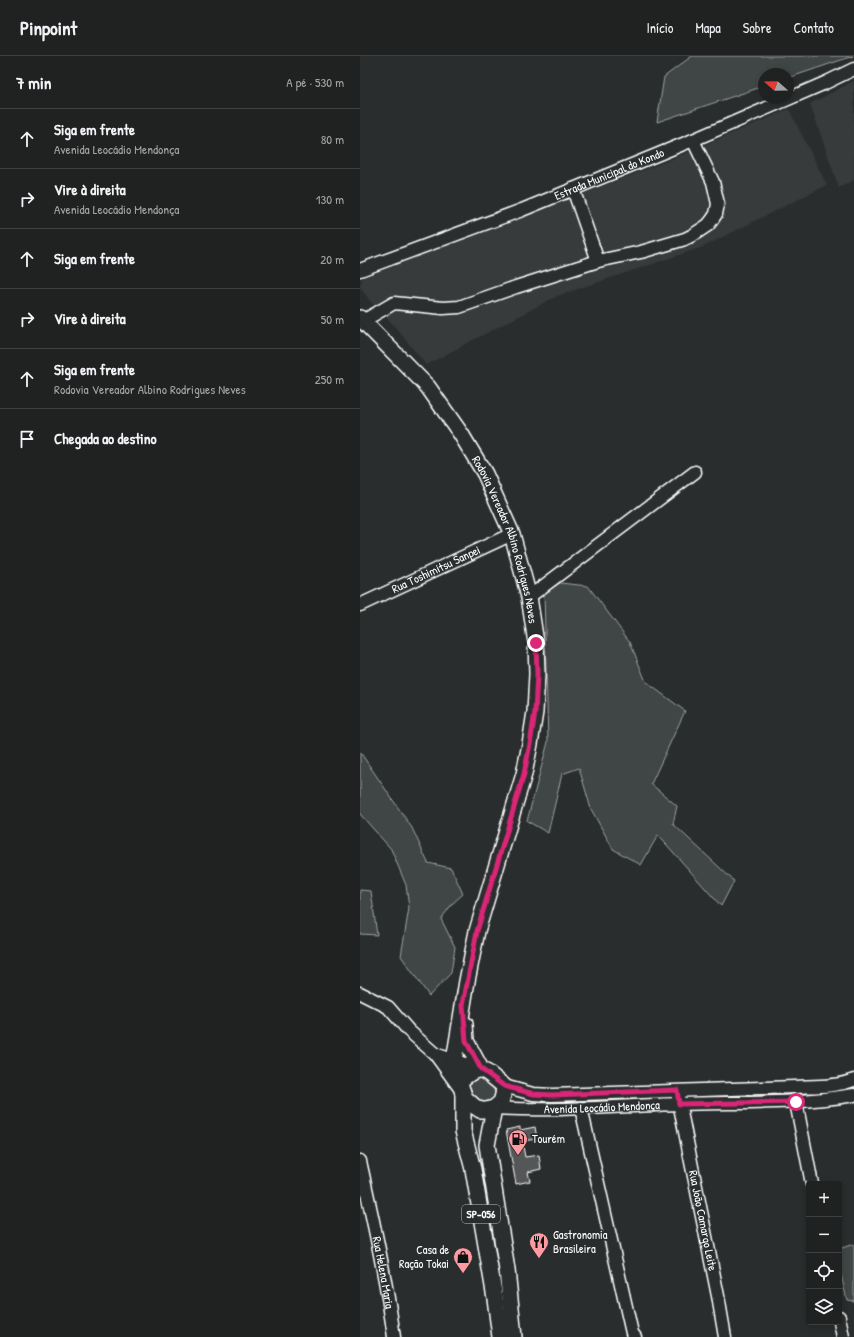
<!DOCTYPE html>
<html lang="pt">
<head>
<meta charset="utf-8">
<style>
	:root { --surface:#202222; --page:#2d2f2f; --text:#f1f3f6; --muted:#a2a4a5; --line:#3d3f40 }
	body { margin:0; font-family:"Patrick Hand",sans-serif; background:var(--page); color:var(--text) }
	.controls { position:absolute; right:12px; bottom:12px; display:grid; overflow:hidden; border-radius:4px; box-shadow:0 2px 6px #0003 }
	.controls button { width:36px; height:36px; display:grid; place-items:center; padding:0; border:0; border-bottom:1px solid var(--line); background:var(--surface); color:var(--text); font:20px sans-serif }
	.compass { position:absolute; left:398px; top:12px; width:36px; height:36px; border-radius:50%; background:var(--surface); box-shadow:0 2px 6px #0003; rotate:290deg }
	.stop { position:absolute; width:12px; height:12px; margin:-9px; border:3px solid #db2777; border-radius:50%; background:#fff }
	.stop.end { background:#db2777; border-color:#fff; box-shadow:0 1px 4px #0008 }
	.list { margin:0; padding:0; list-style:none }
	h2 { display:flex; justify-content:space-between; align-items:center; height:52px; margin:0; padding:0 16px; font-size:17px }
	h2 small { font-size:13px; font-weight:400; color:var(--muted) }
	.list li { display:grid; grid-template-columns:26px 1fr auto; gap:12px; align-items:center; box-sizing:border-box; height:60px; padding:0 16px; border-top:1px solid var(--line) }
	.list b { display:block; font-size:15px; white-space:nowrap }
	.list p { margin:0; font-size:13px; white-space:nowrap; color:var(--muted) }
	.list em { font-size:13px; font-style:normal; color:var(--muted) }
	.icon { flex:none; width:22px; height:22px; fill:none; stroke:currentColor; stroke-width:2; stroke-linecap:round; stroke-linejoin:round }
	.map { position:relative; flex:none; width:494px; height:1281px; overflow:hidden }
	header { display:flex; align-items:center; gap:24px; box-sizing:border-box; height:56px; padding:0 20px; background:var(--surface); border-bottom:1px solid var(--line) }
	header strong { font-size:19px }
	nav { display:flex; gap:22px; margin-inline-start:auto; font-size:14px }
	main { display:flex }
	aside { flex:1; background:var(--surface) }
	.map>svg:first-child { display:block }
	.built { fill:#373a3b }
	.green { fill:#414445; stroke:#a0a2a2 }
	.building { fill:#555758; stroke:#fff }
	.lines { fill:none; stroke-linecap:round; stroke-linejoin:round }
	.minor-casing { stroke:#fff; stroke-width:15 }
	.major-casing { stroke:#fff; stroke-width:18 }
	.minor { stroke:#2a2d2e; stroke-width:12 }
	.major { stroke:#2a2d2e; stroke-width:15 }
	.route { stroke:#db2777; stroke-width:5 }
	.labels { text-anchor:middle; stroke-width:3.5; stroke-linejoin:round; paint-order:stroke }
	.shield { fill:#2a2d2e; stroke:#bfc0c0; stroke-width:1 }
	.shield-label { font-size:11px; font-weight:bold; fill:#fff }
	.street-label { font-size:12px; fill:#fff; stroke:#2a2d2e }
	.poi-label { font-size:12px; fill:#fff; stroke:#2a2d2e; text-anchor:start }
</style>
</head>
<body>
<header>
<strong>Pinpoint</strong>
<nav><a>Início</a><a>Mapa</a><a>Sobre</a><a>Contato</a></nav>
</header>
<main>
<aside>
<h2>7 min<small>A pé · 530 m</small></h2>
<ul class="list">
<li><svg class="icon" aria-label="ahead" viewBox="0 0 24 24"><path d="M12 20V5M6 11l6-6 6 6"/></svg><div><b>Siga em frente</b><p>Avenida Leocádio Mendonça</p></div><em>80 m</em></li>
<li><svg class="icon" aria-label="right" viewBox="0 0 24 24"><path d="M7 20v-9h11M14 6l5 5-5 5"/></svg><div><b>Vire à direita</b><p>Avenida Leocádio Mendonça</p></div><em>130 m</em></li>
<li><svg class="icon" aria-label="ahead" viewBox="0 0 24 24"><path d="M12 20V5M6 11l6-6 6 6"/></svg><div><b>Siga em frente</b></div><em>20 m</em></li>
<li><svg class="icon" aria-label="right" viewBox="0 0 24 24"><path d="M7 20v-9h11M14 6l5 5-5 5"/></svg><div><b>Vire à direita</b></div><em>50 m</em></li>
<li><svg class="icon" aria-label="ahead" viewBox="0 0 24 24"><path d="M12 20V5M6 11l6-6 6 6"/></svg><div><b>Siga em frente</b><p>Rodovia Vereador Albino Rodrigues Neves</p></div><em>250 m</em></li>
<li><svg class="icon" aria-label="arrive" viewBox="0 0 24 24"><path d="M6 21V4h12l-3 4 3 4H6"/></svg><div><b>Chegada ao destino</b></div></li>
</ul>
</aside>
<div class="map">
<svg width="494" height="1281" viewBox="0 0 494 1281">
	<rect width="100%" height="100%" fill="#2a2d2e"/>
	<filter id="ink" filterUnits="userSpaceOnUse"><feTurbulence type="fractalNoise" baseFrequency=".025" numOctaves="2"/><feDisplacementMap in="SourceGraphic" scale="8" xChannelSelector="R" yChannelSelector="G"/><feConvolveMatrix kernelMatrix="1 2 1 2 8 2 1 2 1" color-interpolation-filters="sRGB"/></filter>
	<g filter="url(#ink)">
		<path class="built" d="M494 25V124L479 132 450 48Z
			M429 53 467 129 343 191 197 240 66 309 32 267 10 245 0 231 2 222 300 108Z"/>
		<path class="green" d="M332 0H493L428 22V18H404V30L297 66 304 21Z
			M200 527 228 530 270 586 286 626 325 655 291 728 317 750 313 768 374 825 361 850 298 779 281 809 253 793 231 753 219 712 202 718 188 777 167 765 188 686 184 537Z
			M0 696 52 772 68 807 91 812 103 838 92 848 81 863 95 891 91 917 69 940 41 900 49 852 46 829 31 793 0 758Z
			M0 834 11 835 17 879 0 878Z
			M114 1020C126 1021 134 1029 136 1041L128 1049C124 1047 116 1045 113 1042 106 1035 108 1026 114 1020Z
			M494 1188V1245L487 1244 479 1210V1193Z"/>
		<path class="building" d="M160 1071V1074L175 1071 177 1083 162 1085 165 1101 179 1099 181 1113 168 1116 170 1125 156 1128 146 1074Z"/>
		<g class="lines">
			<defs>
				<g id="minor">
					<path d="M213 133 238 205"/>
					<path id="s1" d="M0 214 162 154 333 84 465 27 494 13"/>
					<path d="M3 265 34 247 83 252 99 251 156 231 238 205 281 196 325 183 333 179 348 169 352 164 356 158 358 148 353 126 333 84"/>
					<path d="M169 541 335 416"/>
					<path id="s2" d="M0 549 152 478"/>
					<path d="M0 937 28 951 49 975 75 998"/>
					<path d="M144 1030 173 1038 192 1039 435 1031C454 1030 476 1031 494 1024"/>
					<path d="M99 1031 75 998 122 1014"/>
					<path id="s3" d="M318 1041 358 1240 365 1281"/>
					<path d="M436 1046 452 1128"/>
					<path id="s4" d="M134 1052C196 1056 257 1050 319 1048 377 1046 436 1049 494 1039"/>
					<path d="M221 1052 272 1277 275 1281"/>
					<path id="s5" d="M0 1105C13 1164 26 1222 34 1281"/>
					<path d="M479 1261 483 1281"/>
				</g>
				<g id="major">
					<path id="s6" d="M0 262 68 331 101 378 125 418 152 478 169 541 176 587 177 618 175 656 170 688 164 718 117 875 107 925 94 1005 104 1041 114 1050 120 1054H127L134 1052 141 1046 143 1039 144 1030C123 1014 122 1006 100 1025"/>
					<path d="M105 968 106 985 121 1013"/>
					<path d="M103 1036V1075L113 1113 135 1242 140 1281"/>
					<path d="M134 1052 127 1089 147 1214 154 1281"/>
				</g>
			</defs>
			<use href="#minor" class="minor-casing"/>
			<use href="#major" class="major-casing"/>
			<use href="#minor" class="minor"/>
			<use href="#major" class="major"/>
		</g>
	</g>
	<g class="lines" filter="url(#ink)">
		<path class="route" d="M176 587 177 618 175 656 170 688 164 718 117 875 103 949 106 985 121 1013 144 1030 174 1038 192 1039 317 1034 319 1048 436 1046"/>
	</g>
	<defs>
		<symbol id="fuel-pin" viewBox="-11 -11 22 30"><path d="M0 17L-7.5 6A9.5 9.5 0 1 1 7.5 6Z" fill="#ff9aa2" stroke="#2a2d2e"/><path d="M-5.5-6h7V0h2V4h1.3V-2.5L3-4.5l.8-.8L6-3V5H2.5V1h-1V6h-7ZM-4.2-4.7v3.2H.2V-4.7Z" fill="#111"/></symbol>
		<symbol id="restaurant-pin" viewBox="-11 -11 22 30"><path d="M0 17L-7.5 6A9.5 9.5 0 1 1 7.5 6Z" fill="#ff9aa2" stroke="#2a2d2e"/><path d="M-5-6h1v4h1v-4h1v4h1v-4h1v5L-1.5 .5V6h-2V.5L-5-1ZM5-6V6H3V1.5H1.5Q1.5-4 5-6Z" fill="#111"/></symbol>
		<symbol id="shop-pin" viewBox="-11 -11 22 30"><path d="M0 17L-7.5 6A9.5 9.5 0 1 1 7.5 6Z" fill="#ff9aa2" stroke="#2a2d2e"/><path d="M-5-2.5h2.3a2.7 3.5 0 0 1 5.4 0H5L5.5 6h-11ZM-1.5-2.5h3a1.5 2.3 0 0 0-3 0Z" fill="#111"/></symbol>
	</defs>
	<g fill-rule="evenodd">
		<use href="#fuel-pin" x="147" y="1072" width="22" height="30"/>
		<use href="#restaurant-pin" x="168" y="1175" width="22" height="30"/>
		<use href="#shop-pin" x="92" y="1190" width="22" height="30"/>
	</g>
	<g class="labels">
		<rect class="shield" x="102" y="1149" width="38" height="18" rx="3"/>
		<g class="shield-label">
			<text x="121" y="1162">SP-056</text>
		</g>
		<g class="street-label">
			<text dy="4" stroke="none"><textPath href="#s1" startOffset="267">Estrada Municipal do Kondo</textPath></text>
			<text dy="4" stroke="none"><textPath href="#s6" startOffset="270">Rodovia Vereador Albino Rodrigues Neves</textPath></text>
			<text dy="4" stroke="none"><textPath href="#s2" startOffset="84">Rua Toshimitsu Sanpei</textPath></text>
			<text dy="4" stroke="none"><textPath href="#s4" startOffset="108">Avenida Leocádio Mendonça</textPath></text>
			<text dy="4" stroke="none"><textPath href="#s3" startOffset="126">Rua João Camargo Leite</textPath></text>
			<text dy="4" stroke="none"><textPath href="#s5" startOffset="114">Rua Helena Maria</textPath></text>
		</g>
		<g class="poi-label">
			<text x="172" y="1087">Tourém</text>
			<text x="193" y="1183">Gastronomia<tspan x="193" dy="14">Brasileira</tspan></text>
			<text x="89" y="1198" text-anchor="end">Casa de<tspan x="89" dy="14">Ração Tokai</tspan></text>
		</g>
	</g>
</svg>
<div class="controls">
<button>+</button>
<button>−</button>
<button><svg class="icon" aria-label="locate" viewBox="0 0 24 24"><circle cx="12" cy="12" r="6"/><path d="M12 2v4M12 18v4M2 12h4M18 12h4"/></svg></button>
<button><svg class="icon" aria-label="layers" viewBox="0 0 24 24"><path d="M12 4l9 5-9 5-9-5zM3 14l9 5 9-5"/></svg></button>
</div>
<svg class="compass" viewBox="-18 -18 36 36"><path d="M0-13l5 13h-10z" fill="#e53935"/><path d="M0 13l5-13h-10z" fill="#a2a4a5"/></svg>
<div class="stop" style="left:436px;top:1046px"></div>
<div class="stop end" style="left:176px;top:587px"></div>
</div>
</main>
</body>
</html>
